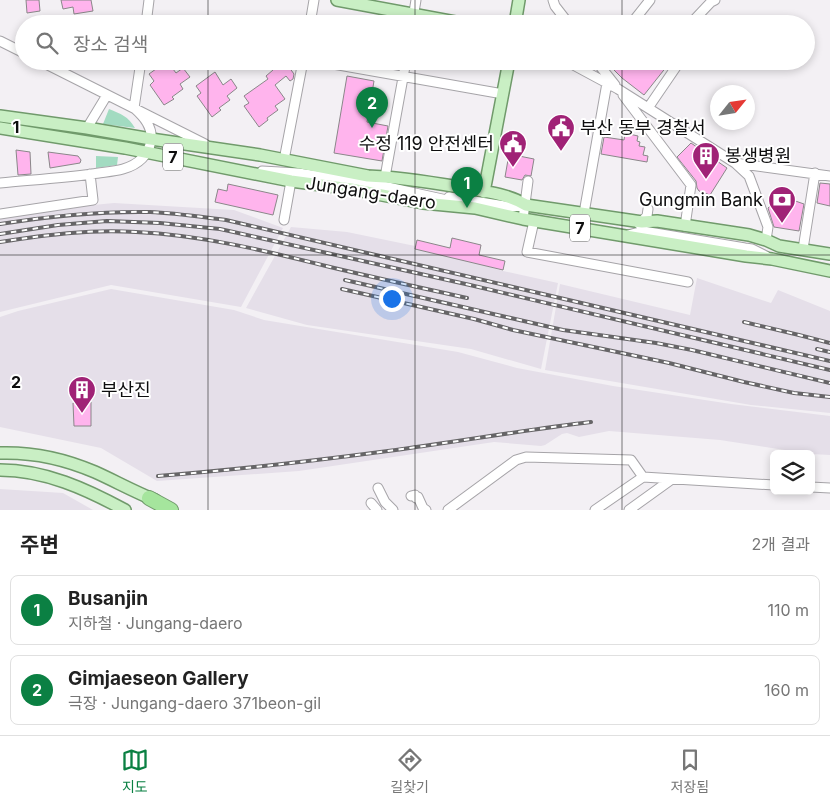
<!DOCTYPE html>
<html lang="ko">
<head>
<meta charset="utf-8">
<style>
	:root { --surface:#fff; --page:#f2f2f2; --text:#222; --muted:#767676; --line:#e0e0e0; --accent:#0b8043 }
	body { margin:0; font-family:Inter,"Noto Sans KR",sans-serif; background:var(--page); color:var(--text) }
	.controls { position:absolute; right:15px; bottom:15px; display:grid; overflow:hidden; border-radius:8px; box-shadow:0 2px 8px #0003 }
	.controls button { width:45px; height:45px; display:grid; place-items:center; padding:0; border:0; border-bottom:1px solid var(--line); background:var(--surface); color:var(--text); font:25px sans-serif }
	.compass { position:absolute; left:710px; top:85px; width:45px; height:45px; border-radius:50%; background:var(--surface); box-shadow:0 2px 8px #0003; rotate:60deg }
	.you { position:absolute; left:391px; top:298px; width:18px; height:18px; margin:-12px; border:4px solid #fff; border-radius:50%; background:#1a73e8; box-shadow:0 0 0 8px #1a73e833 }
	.badge { display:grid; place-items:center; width:32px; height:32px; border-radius:50%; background:var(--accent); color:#fff; font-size:16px; font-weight:700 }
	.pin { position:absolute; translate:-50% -41px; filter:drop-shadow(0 1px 2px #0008) }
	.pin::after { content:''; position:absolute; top:26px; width:18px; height:15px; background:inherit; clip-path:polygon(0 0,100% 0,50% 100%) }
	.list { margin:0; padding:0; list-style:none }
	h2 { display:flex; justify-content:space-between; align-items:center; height:65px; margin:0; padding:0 20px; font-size:21px }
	h2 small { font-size:16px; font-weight:400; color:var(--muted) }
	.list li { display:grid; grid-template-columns:32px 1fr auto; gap:15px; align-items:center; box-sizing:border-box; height:70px; margin:0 10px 10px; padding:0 10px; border:1px solid var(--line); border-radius:8px }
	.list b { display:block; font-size:19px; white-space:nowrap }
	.list p { margin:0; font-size:16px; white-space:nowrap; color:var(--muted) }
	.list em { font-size:16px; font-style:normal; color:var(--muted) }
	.icon { flex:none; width:28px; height:28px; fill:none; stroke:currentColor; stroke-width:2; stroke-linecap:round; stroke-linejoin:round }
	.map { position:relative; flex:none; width:830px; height:510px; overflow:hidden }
	.search { position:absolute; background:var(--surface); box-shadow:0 2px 8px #0003; left:15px; right:15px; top:15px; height:55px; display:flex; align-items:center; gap:12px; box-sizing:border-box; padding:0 18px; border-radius:28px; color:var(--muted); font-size:19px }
	.sheet { height:225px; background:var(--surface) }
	nav { display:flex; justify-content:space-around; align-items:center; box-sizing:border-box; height:70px; border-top:1px solid var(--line); background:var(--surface); font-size:14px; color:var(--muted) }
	nav a { display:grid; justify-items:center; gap:2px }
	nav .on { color:var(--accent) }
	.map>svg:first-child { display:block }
	.built { fill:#e5dfe9 }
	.green { fill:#a2dbc1 }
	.building { fill:#ffb4ed; stroke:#8a8789 }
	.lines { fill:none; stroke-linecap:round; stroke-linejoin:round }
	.minor-casing { stroke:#a6a4a8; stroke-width:11 }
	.major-casing { stroke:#709a6b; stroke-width:14 }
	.highway-casing { stroke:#709a6b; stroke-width:16 }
	.minor { stroke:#fff; stroke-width:9 }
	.major { stroke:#c9efc4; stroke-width:11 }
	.highway { stroke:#a5e59d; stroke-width:14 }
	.rail-casing { stroke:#666567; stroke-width:4 }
	.rail { stroke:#fff; stroke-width:2; stroke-dasharray:5.5; stroke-linecap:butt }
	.grid { fill:none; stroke:#0e0e0f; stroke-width:1; stroke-opacity:0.55 }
	.labels { text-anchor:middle; stroke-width:4; stroke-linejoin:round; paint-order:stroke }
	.shield { fill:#fff; stroke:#565657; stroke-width:1 }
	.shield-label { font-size:16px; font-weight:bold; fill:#0e0e0f }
	.poi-label { font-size:18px; fill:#0e0e0f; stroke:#fff; text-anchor:start }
	.street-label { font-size:18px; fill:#0e0e0f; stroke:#fff }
	.grid-label { font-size:16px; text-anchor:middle; font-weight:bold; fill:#0e0e0f; stroke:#fff; stroke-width:4; stroke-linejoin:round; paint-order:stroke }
</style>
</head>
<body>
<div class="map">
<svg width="830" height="510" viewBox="0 0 830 510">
	<rect width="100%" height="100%" fill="#f3f0f4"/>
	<path class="built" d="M114 203 234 210 283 228 241 307 111 285 0 312V214Z
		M291 227 347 232 420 247 503 271 558 283 541 369 471 349 307 325 246 308Z
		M697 278 771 303 778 290 830 311V413L751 405 545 370 560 284 690 315Z
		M111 289 234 310 264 320 458 352 517 368 613 386 731 404 830 416V455L811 454 720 440 609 431 579 437 567 433 562 434 545 445 541 446 494 442 299 471 157 481 101 448 0 427V317L18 311Z
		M0 489 63 493 93 510H0Z"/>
	<path class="green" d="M109 109C121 114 128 116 135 128L103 124Z
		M96 156 118 157 117 165 96 168Z"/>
	<path class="building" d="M26 0H39L40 11 27 13Z
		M61 0H91L93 11 74 14 73 7 63 9Z
		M646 15 655 24H639Z
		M167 61 176 73 183 68 190 77 180 84 183 89 172 97 174 99 164 105 150 85 154 81 149 74Z
		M278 61 286 63 294 74 293 79 290 81 286 76 275 85 285 99 275 106 278 110 267 118 268 120 259 127 244 106 249 103 244 96 268 79 266 76 273 70 271 67Z
		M605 61H671L644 95 622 78Z
		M215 72 223 85 231 79 237 88 227 96 230 100 219 108 221 110 212 117 197 96 201 93 196 86Z
		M347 76 374 81 367 122 388 126 382 161 334 153Z
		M625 133 638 136 637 141 640 142 639 146 645 147 643 155 648 156 647 162 601 154 604 137 624 140Z
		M691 143 727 168 710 195 699 191 697 188 696 181 677 157Z
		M16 150 30 152 31 174 18 175Z
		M48 152 78 156 81 160 80 163 50 168Z
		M509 154 534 159 531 176 525 175 522 180 505 177Z
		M820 183 830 184V206L817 203Z
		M228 184 278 195 273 215 215 202 218 189 227 191Z
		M781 196 804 204 799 231 774 227 768 208Z
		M452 238 481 245 479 255 505 261 503 270 415 249 417 240 450 248Z
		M91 402V426H74L73 403Z"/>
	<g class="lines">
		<defs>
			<path id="minor" d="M553 0 555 6 569 24
				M146 24 149 0
				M310 24 314 0
				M412 24 416 0
				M631 24 650 0
				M691 24 693 21 711 2 715 0
				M0 41 24 53
				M40 61 205 144
				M316 61 503 94
				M566 61 618 89 735 163 830 176
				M596 61 615 85
				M623 95 691 185 685 226
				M134 108 141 61
				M648 108 676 67 678 61
				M87 128 107 95
				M284 160 303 61
				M735 163 749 176 768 227 766 240
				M262 171 298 173 374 184 456 202
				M385 177 406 61
				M0 183C31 180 62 178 92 174 102 172 113 172 123 169 137 165 148 156 151 141 153 127 144 117 134 108
				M449 197 512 207 526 205
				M584 213 607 83
				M0 214 93 200 90 174
				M523 219 528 181
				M284 220 291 181
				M534 221 527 252 688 282
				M639 224 647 216 648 209
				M628 235 643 231 745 248 752 249 766 256
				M803 249 815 173
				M643 477 774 485
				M811 487 830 488
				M378 488 385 502 393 510
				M411 496 415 495 416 498 418 497 423 508 426 510
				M371 503 377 510
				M448 510 516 460 526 457 631 460 643 477
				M595 510 643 477
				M629 510 672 479"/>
			<path id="major" d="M337 0 466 24
				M515 24 519 0
				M0 116 87 128 151 139 260 155 368 176C398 177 429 182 459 187 481 191 506 193 526 205L642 222 657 221 749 235 766 240 779 246 830 254
				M0 128 125 148 291 181 351 189 423 203 475 208 523 219 746 256 772 259 830 271
				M484 192 509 61
				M0 453C32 452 65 459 95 472 115 481 135 492 155 500
				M0 470C45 470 86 489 125 510"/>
			<path id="highway" d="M149 498 171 510"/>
		</defs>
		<use href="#minor" class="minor-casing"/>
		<use href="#major" class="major-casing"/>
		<use href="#highway" class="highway-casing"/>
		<use href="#minor" class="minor"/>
		<use href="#major" class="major"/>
		<use href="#highway" class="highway"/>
		<defs>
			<path id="rail" d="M0 224C51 216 98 211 150 212 175 213 201 217 226 220L830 361
				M0 234 58 225 107 221 160 223 220 229 470 285 830 370
				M0 242C45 235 90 229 136 232 202 235 266 251 330 267 376 278 422 288 467 298
				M345 280 563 330 656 343 692 350 830 383
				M342 289 474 319 513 330 669 363 744 382 794 393 830 397
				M744 322 799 335 830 343
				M817 349 830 352
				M158 476C235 470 312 461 388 451 456 442 524 430 591 422"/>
		</defs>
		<use href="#rail" class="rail-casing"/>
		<use href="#rail" class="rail"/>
	</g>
	<path class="grid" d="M208 0V24M415 0V24M622 0V24M208 61V510M415 61V510M622 61V510M0 255H830"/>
	<defs>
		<symbol id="civic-pin" viewBox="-11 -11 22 30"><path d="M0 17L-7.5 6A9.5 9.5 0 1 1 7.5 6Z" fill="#a02276" stroke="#fff"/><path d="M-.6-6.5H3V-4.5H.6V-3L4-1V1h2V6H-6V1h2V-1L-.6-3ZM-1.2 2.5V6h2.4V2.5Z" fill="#fff"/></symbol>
		<symbol id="building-pin" viewBox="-11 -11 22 30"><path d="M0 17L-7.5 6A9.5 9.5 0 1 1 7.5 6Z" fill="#a02276" stroke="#fff"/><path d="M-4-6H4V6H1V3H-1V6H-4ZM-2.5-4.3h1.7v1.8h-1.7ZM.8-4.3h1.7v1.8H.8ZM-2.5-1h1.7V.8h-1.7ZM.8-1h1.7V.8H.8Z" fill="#fff"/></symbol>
		<symbol id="bank-pin" viewBox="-11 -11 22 30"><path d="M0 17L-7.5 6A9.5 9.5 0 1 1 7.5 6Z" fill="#a02276" stroke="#fff"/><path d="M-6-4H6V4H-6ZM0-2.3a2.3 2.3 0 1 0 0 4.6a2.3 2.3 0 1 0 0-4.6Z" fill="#fff"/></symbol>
	</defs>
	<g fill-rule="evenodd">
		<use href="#civic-pin" x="545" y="112" width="32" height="43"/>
		<use href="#civic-pin" x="497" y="128" width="32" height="43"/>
		<use href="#building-pin" x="690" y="140" width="32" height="43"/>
		<use href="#bank-pin" x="766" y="184" width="32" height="43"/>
		<use href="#building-pin" x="66" y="374" width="32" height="43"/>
	</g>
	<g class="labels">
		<g class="shield">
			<rect x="163" y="143.5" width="20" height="27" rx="4"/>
			<rect x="570" y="214.5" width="20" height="27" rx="4"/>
		</g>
		<g class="shield-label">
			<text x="173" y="163">7</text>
			<text x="580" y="234">7</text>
		</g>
		<g class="poi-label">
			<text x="580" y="134">부산 동부 경찰서</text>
			<text x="494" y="150" text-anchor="end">수정 119 안전센터</text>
			<text x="725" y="162">봉생병원</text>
			<text x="763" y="206" text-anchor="end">Gungmin Bank</text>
			<text x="101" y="396">부산진</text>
		</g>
		<g class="street-label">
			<text transform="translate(371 193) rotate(9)" y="6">Jungang-daero</text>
		</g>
	</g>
	<g class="grid-label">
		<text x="16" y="133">1</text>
		<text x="16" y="388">2</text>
	</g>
</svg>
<div class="controls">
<button><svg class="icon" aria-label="layers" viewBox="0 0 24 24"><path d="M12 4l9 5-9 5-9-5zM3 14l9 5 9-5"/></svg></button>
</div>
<svg class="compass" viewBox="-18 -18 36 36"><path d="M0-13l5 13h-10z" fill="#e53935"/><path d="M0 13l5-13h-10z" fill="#767676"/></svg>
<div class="you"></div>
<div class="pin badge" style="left:467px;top:208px">1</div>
<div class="pin badge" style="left:372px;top:128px">2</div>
<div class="search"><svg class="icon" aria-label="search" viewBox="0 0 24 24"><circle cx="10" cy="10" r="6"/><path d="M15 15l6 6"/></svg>장소 검색</div>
</div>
<section class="sheet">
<h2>주변<small>2개 결과</small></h2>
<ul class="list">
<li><span class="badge">1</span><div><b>Busanjin</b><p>지하철 · Jungang-daero</p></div><em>110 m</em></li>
<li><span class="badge">2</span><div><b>Gimjaeseon Gallery</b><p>극장 · Jungang-daero 371beon-gil</p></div><em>160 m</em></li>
</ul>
</section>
<nav>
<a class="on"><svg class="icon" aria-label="map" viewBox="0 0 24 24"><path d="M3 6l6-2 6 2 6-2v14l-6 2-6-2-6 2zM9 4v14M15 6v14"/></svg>지도</a>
<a><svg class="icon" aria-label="directions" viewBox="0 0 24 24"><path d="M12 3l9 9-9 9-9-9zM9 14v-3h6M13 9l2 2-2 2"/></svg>길찾기</a>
<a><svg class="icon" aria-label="saved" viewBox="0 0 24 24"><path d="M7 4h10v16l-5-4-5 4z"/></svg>저장됨</a>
</nav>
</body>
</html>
